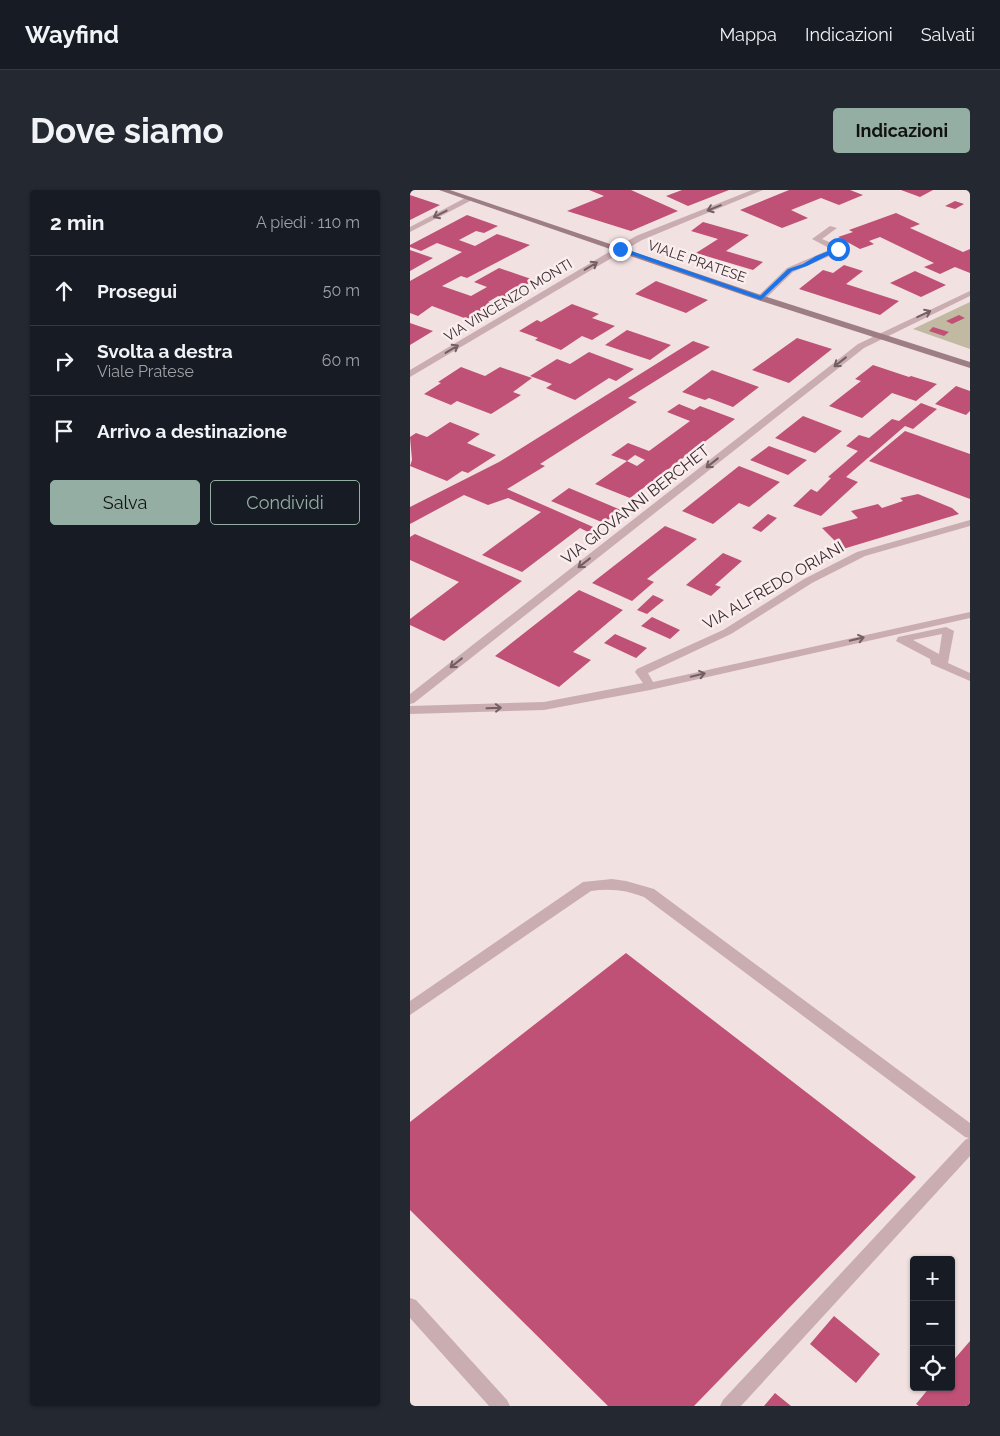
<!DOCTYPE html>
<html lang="it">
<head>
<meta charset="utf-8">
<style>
	:root { --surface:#171b24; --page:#242831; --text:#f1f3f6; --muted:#9ea1a6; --line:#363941; --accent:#94aea3 }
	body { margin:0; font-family:Raleway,sans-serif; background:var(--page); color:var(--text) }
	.controls { position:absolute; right:15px; bottom:15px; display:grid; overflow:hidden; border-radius:5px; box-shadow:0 1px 4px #0004 }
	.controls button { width:45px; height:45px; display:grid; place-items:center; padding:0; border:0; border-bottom:1px solid var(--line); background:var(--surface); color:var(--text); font:25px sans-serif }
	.stop { position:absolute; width:15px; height:15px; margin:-11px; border:4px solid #1a73e8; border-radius:50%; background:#fff }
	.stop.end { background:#1a73e8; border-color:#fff; box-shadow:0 1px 5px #0008 }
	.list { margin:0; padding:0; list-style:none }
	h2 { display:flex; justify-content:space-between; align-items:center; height:65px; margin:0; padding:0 20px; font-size:21px }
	h2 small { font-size:16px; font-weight:400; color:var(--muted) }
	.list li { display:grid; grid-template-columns:32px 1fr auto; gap:15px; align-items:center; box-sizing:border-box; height:70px; padding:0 20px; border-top:1px solid var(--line) }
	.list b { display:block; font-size:19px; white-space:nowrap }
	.list p { margin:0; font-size:16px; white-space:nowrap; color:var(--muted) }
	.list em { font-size:16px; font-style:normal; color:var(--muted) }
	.actions { display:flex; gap:10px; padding:15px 20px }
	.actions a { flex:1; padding:11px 0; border:1px solid var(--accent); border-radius:5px; text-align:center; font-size:18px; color:var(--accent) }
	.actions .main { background:var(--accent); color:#111 }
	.icon { flex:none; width:28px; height:28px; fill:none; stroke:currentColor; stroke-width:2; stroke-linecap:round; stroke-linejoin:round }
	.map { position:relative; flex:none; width:560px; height:1216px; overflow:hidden; border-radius:5px }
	header { display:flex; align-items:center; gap:30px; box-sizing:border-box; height:70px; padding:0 25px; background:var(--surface); border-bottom:1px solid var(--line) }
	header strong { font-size:24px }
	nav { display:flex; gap:28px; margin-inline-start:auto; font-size:18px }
	.intro { display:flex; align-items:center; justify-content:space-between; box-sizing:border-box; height:120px; padding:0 30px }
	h1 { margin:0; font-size:35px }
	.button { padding:12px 22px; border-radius:5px; background:var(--accent); color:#111; font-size:18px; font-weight:700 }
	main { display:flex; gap:30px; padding:0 30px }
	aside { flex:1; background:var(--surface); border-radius:5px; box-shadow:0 1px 4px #0004 }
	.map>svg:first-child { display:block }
	.green { fill:#c1b9a1 }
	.building { fill:#c05176 }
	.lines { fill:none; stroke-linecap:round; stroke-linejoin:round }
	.lane { fill:#caadb0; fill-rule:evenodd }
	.street { fill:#caadb0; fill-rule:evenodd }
	.secondary { fill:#9e7e85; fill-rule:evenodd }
	.oneway { stroke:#735f63 }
	.route { fill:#1a73e8 }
	.labels { text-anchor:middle; stroke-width:5; stroke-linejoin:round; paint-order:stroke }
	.far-street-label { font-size:14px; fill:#392b2f; stroke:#faedee }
	.street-label { font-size:16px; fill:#392b2f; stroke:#faedee }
</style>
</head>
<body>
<header>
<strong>Wayfind</strong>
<nav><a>Mappa</a><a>Indicazioni</a><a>Salvati</a></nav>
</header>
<div class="intro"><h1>Dove siamo</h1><a class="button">Indicazioni</a></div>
<main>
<aside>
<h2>2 min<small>A piedi · 110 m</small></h2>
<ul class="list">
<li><svg class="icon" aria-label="ahead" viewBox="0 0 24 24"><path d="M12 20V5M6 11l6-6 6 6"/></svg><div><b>Prosegui</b></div><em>50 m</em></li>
<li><svg class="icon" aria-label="right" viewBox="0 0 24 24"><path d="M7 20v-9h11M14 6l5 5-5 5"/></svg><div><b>Svolta a destra</b><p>Viale Pratese</p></div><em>60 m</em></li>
<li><svg class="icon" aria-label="arrive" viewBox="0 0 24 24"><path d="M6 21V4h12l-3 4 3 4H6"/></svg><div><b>Arrivo a destinazione</b></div></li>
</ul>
<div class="actions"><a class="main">Salva</a><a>Condividi</a></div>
</aside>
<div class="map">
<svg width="560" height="1216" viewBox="0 0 560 1216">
	<rect width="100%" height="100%" fill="#f2e1e1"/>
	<path class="green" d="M560 112V159L503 139Z"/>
	<path class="building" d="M179 0H221L268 21 221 41 157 21 194 6Z
		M272 0H319L278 16 256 6Z
		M379 0H440L453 5 429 15 411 8 381 20 398 28 372 38 330 20Z
		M491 0H523L510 7Z
		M0 5 30 15 0 30Z
		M545 11 554 14 545 19 535 16Z
		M486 23 510 34 500 38 553 62 560 59V83L545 77 530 84 514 77 524 73 470 47 459 51 464 54 450 59 428 47 443 42 439 40Z
		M57 25 88 36 74 43 66 41 49 50 65 56 87 44 120 55 57 88 51 86 32 96 61 106 77 97 64 92 89 78 124 90 94 108 88 106 78 112 83 114 57 129 22 116 8 126 0 123V91L52 62 27 53 11 61 0 57V55Z
		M293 32 339 45 316 61 353 72 343 80 286 63 308 49 281 41Z
		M0 60 23 68 0 81Z
		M434 75 453 81 436 94 489 111 470 125 389 99 413 80 423 83Z
		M505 81 536 95 511 107 480 93Z
		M246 91 298 110 276 123 225 104Z
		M162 114 189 124 182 128 205 136 182 150 172 146 151 160 125 150 128 148 109 141 127 130 131 132Z
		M549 125 555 128 542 134 536 131Z
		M0 133 23 141 0 155Z
		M523 137 539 142 534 146 519 141Z
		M217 140 261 155 240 170 195 155Z
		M387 148 422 159 379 193 342 180Z
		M283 151 300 157 218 208 227 212 130 274 135 276 97 299 190 340 184 345 170 338 112 382 72 365 131 322 98 308 78 315 54 305 0 334V317L89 272Z
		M179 162 224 179 206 191 199 188 165 210 136 198 142 194 120 186 147 169 160 174Z
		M463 175 499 187 501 186 527 194 506 211 482 203 452 228 419 216 451 191 445 189Z
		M51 177 75 186 90 177 122 188 103 202 111 205 81 224 47 211 41 215 14 204 31 193 28 192Z
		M302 180 349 197 323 217 299 208 295 210 272 202Z
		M546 196 560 201V221L556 225 525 214Z
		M511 213 527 219 503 239 495 236 444 280 436 287 448 292 411 326 383 316 401 299 407 302 421 288 418 287 448 261 436 256 449 245 459 248 482 229 489 231Z
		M269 214 284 220 290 216 325 229 220 308 185 294 217 271 227 276 235 270 225 265 217 271 201 265 218 253 239 261 280 231 257 222Z
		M393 226 432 241 405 263 365 248Z
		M40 232 70 244 57 253 86 265 58 283 52 281 37 291 0 276 2 270 0 247 6 243 17 247Z
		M495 241 560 264V309L459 271Z
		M359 256 397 270 378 285 340 270Z
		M329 276 370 292 339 317 329 313 303 334 272 321Z
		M159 298 211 320 194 333 141 311Z
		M508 304 542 318 549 324 433 359 412 338 448 328 441 321 468 314 472 318 493 311 490 308Z
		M358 324 367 328 351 342 342 338Z
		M255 336 287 349 237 389 244 392 222 411 182 393Z
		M5 344 112 391 34 451 0 435V429L49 392 0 370V347Z
		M313 363 332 371 305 395 311 397 301 406 276 395Z
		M169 400 213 420 163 462 181 470 149 497 85 466Z
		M243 405 254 410 237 424 227 420Z
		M242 427 270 440 260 449 231 436Z
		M205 444 237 458 226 468 194 453Z
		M216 763 506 987 284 1216H198L0 1020V932Z
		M424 1126 470 1164 446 1193 400 1154Z
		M560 1151V1216H509L506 1214 520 1197H541V1173Z
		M365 1203 381 1216H354Z"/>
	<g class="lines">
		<path class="lane" d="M420 36 427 38 412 49 431 57V61L383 82 354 110H348V106L377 78 421 59 402 49Z
			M202 689 216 691 244 699 560 933V966L331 1216H310L313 1210 555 950 559 948 555 947 234 707C217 700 200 698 181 701L0 825V811L173 692Z
			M0 1108 6 1110 97 1210 100 1216H79L0 1128Z"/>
		<path class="street" d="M342 0H353L232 50 0 187V180L226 46Z
			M57 7 64 9 0 42V37Z
			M560 101V106L454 158 4 513 0 514V504L448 154Z
			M560 330V336L455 366 402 393 321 444 238 483 243 492 560 422V428L240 500 134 520 0 524V516L134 512 233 493 225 482 227 479 313 440 394 389 447 362Z
			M536 437 544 441 538 473 560 483V491L521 474 520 469 486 451 488 447ZM532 444 529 464 503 450Z"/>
		<path class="secondary" d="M29 0H40L354 106 560 172V178L348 110Z"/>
	</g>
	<defs><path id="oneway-shaft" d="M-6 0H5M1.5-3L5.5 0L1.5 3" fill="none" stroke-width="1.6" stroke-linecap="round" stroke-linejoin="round" transform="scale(1.25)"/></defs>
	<g class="oneway">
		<use href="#oneway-shaft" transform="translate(304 18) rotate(158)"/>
		<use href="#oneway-shaft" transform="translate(30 24) rotate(153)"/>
		<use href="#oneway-shaft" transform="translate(181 76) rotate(-31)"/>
		<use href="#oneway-shaft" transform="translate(514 124) rotate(-25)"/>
		<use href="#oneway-shaft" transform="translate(42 159) rotate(-31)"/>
		<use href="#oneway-shaft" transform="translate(430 172) rotate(142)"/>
		<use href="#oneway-shaft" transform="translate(302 273) rotate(142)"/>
		<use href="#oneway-shaft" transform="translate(174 373) rotate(142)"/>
		<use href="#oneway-shaft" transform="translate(447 449) rotate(-13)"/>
		<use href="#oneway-shaft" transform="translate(46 473) rotate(142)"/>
		<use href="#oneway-shaft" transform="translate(288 485) rotate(-13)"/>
		<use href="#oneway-shaft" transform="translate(84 518) rotate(-2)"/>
	</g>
	<path class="route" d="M210 57 350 106 378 79 393 74 406 66 426 58 431 59 397 76 382 81 351 110 208 60Z"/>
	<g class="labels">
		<g class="far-street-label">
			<text transform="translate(287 71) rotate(19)" y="5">VIALE PRATESE</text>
			<text transform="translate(98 110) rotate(-31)" y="5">VIA VINCENZO MONTI</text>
		</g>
		<g class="street-label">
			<text transform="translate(225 314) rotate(-38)" y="6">VIA GIOVANNI BERCHET</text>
			<text transform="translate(363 395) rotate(-30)" y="6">VIA ALFREDO ORIANI</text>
		</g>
	</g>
</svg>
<div class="controls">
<button>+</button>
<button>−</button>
<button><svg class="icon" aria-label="locate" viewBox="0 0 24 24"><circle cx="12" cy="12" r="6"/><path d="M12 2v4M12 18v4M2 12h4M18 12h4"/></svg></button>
</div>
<div class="stop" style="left:428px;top:59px"></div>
<div class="stop end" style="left:210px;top:59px"></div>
</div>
</main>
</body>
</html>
